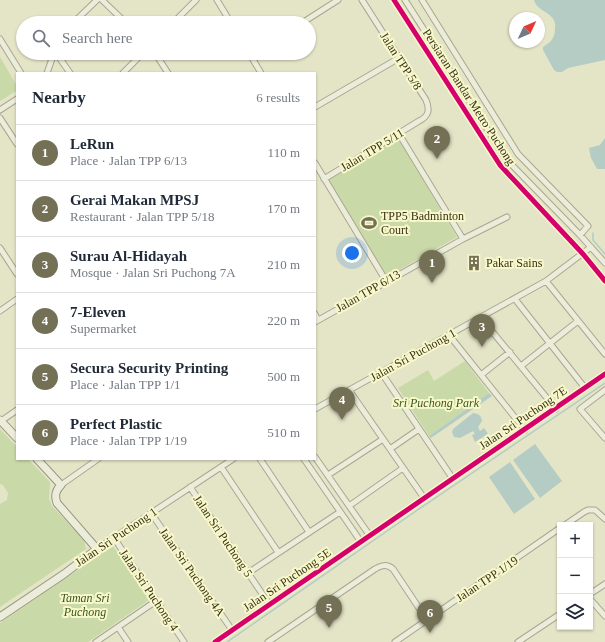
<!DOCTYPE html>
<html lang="en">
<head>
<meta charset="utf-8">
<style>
	:root { --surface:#fff; --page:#f6f6f7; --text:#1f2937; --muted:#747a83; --line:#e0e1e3; --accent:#747056 }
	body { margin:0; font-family:Georgia,serif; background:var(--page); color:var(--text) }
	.controls { position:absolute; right:12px; bottom:12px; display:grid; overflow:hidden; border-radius:0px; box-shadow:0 1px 3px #0004 }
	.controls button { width:36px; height:36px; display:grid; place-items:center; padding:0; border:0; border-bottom:1px solid var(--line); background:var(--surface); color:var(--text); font:20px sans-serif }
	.compass { position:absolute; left:509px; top:12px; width:36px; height:36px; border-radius:50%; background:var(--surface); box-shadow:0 1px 3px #0004; rotate:46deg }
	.you { position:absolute; left:352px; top:253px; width:14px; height:14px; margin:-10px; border:3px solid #fff; border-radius:50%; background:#1a73e8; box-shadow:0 0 0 6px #1a73e833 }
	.badge { display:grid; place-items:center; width:26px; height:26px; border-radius:50%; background:var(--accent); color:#fff; font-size:13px; font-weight:700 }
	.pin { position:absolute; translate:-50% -33px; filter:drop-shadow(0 1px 2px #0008) }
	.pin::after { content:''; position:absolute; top:21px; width:14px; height:12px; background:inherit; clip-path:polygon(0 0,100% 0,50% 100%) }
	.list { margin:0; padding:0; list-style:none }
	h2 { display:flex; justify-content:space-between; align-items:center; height:52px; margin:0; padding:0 16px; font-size:17px }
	h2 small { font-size:13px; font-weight:400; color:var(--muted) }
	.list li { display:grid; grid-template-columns:26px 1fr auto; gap:12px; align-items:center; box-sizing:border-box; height:56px; padding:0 16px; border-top:1px solid var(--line) }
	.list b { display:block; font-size:15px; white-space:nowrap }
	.list p { margin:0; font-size:13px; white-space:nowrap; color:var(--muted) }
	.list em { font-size:13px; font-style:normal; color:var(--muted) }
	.icon { flex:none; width:22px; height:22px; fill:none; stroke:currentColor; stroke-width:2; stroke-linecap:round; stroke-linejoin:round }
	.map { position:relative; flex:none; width:605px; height:642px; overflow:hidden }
	.search { position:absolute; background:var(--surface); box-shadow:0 1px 3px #0004; left:16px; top:16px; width:300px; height:44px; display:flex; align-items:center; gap:10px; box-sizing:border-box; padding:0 14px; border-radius:22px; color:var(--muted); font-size:15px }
	.panel { position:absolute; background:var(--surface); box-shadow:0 1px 3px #0004; left:16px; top:72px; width:300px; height:388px; border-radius:0px }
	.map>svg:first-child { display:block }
	.green { fill:#cad9a8 }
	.water { fill:#b4ccc4 }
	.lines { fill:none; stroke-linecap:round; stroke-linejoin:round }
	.stream { stroke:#b4ccc4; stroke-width:1.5 }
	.street-casing { stroke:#a9a791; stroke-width:7 }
	.secondary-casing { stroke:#989781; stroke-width:9 }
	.street { stroke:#ececda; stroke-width:5 }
	.secondary { stroke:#ececda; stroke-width:7 }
	.cycleway-casing { stroke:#f8f8ca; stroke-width:8 }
	.cycleway { stroke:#d6006c; stroke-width:5 }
	.labels { text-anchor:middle; stroke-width:4; stroke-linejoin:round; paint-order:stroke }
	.street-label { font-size:12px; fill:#373119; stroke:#f8f8ca }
	.poi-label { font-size:12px; fill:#373119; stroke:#f8f8ca; text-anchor:start }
	.park-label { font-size:12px; font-style:italic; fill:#37561e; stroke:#f8f8ca }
</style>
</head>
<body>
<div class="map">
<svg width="605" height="642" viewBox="0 0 605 642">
	<rect width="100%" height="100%" fill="#e4e5c7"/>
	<path class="green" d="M0 57 17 86 16 91 0 101Z
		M398 138 457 237 387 277 328 180Z
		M465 361 489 393 429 436 398 388 428 370 434 381Z
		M0 429 17 447V459H28L50 482 49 499 52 506 84 540 86 549 0 607V504L7 500 8 493 3 485 0 484Z
		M113 546 149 600 88 642H0V623Z"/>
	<path class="water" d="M534 0H605V60L568 68 562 72H557L554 70 543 50V47C546 45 549 43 551 41 554 37 555 33 555 29 558 12 537 13 534 0Z
		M605 138V169H597L591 158 589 148 600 145Z
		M489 393 492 396 431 438 429 436Z
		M473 413C479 414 481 415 482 421L478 427 480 431 484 428 488 434 475 442 472 435 475 434 473 431 460 438 454 437 452 432 453 429Z
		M535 444 562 481 540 498 513 460Z
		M510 462 535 499 514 514 489 477Z"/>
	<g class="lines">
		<path class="stream" d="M593 233V240L605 254
			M227 642 416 511 605 383"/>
		<defs>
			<path id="street" d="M102 0 126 23
				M217 0 231 23
				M394 0 500 165 583 254 605 281
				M405 0 507 160 580 235 605 263
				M422 0 518 154 588 226 580 235
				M73 23 97 0
				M173 23 196 0
				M302 23 338 0
				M0 39 21 73
				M56 53 70 73
				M155 53 168 73
				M249 53 261 73
				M47 73 54 53
				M123 73 143 53
				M315 107 399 58
				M0 110 17 99
				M0 118 17 144
				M399 134 463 239
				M315 163 386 281
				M324 179 419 121C429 116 430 110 426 100L362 0
				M0 248 17 274
				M546 281 605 354
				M515 299 585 388
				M0 311 17 299
				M315 314 318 320
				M481 318 556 409
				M315 322 463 239 507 217
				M449 335 525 430
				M521 366 578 321
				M381 372 453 479
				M481 375 510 352
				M349 390 424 498
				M605 390 580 409 605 438
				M315 409 546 281 591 247
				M1 421 17 410
				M390 449 419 429
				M315 457 370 536
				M260 459 309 532
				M304 459 361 542
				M221 467 278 552
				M328 475 383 439
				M61 485 98 459
				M190 487 269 604
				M349 506 403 468
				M151 513 232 630
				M565 525 584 512 588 510H595L605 519
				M114 538 184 642
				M97 549 233 459
				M248 573 340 512
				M590 594 605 584
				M590 599 605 616
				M118 627 128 642
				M96 642 156 601
				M215 642 605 374
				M268 642 375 569C382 565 387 564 393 569L427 620
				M395 642 560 528
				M518 642 560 614"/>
			<path id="secondary" d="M0 420 17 438
				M0 617 64 574 97 549 57 503C54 495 56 490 61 485L37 459"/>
		</defs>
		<use href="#street" class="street-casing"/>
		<use href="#secondary" class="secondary-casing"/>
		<use href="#street" class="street"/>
		<use href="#secondary" class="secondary"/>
		<defs>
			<path id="cycleway" d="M394 0 500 165 583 254 605 281
				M215 642 605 374"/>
		</defs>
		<use href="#cycleway" class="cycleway-casing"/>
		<use href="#cycleway" class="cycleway"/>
	</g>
	<defs>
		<symbol id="stadium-bare" viewBox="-9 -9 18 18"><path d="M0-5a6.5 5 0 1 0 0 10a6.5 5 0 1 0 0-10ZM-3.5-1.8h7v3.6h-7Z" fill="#747056" stroke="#f8f8ca" stroke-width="2.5" paint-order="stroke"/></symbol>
		<symbol id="building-bare" viewBox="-9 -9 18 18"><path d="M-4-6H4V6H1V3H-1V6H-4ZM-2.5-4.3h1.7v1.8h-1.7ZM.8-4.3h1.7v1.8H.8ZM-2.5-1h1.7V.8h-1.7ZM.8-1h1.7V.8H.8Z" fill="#747056" stroke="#f8f8ca" stroke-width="2.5" paint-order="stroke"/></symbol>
	</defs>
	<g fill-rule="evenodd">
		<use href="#stadium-bare" x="358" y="212" width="22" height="22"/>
		<use href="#building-bare" x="463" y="252" width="22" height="22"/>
	</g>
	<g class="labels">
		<g class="street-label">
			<text transform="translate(401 61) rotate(57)" y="4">Jalan TPP 5/8</text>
			<text transform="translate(469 97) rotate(57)" y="4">Persiaran Bandar Metro Puchong</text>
			<text transform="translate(372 150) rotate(-31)" y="4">Jalan TPP 5/11</text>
			<text transform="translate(368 291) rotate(-30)" y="4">Jalan TPP 6/13</text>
			<text transform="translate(413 355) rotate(-29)" y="4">Jalan Sri Puchong 1</text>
			<text transform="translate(523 418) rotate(-34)" y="4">Jalan Sri Puchong 7E</text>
			<text transform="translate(223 536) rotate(56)" y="4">Jalan Sri Puchong 5</text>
			<text transform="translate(116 537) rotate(-34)" y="4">Jalan Sri Puchong 1</text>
			<text transform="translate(192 572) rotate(55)" y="4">Jalan Sri Puchong 4A</text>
			<text transform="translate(487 579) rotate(-34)" y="4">Jalan TPP 1/19</text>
			<text transform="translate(287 580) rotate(-34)" y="4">Jalan Sri Puchong 5E</text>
			<text transform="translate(149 590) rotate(56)" y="4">Jalan Sri Puchong 4</text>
		</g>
		<g class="poi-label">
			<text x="381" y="220">TPP5 Badminton<tspan x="381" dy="14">Court</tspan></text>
			<text x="486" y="267">Pakar Sains</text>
		</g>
		<g class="park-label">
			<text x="436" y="407">Sri Puchong Park</text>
			<text x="85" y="602">Taman Sri<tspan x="85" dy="14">Puchong</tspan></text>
		</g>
	</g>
</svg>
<div class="controls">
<button>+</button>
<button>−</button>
<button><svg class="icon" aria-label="layers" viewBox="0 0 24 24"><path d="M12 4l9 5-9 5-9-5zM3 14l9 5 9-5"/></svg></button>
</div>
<svg class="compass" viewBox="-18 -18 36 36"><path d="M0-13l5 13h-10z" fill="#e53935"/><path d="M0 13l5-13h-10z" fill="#747a83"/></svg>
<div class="you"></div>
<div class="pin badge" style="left:432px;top:283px">1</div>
<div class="pin badge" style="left:437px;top:159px">2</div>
<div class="pin badge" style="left:482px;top:347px">3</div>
<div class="pin badge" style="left:342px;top:420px">4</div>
<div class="pin badge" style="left:329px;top:628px">5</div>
<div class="pin badge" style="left:430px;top:633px">6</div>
<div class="search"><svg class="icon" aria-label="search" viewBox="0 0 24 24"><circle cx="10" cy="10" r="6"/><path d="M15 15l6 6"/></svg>Search here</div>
<section class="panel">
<h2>Nearby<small>6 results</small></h2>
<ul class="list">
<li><span class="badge">1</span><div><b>LeRun</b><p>Place · Jalan TPP 6/13</p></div><em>110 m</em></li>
<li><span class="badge">2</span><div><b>Gerai Makan MPSJ</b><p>Restaurant · Jalan TPP 5/18</p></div><em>170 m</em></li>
<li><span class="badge">3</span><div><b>Surau Al-Hidayah</b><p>Mosque · Jalan Sri Puchong 7A</p></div><em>210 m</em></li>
<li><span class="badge">4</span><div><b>7-Eleven</b><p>Supermarket</p></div><em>220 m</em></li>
<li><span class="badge">5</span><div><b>Secura Security Printing</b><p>Place · Jalan TPP 1/1</p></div><em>500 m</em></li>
<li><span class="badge">6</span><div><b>Perfect Plastic</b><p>Place · Jalan TPP 1/19</p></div><em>510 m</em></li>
</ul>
</section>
</div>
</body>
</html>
